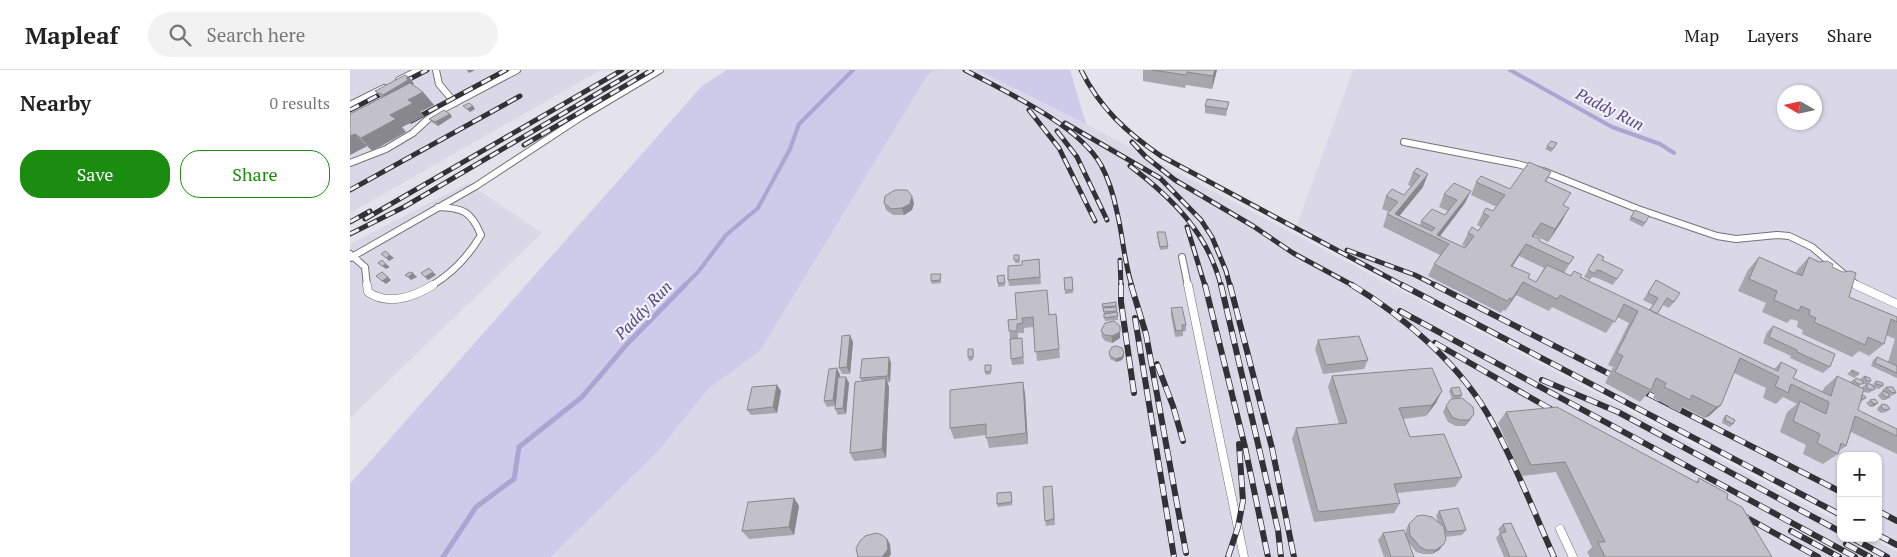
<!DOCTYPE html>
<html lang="en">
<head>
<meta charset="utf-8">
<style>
	:root { --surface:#fff; --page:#f2f2f2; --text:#222; --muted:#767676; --line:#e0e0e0; --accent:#1a8c10 }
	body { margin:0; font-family:"PT Serif",serif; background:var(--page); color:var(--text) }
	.controls { position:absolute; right:15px; bottom:15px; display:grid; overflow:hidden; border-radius:10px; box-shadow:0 1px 4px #0004 }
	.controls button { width:45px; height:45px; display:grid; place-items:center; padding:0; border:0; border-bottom:1px solid var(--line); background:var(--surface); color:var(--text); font:25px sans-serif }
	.compass { position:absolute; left:1427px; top:15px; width:45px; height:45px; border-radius:50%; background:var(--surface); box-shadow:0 1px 4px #0004; rotate:279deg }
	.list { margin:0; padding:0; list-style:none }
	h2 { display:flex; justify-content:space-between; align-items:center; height:65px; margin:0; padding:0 20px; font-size:21px }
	h2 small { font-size:16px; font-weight:400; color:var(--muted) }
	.actions { display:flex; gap:10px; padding:15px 20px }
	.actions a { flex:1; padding:11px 0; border:1px solid var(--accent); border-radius:20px; text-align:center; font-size:18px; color:var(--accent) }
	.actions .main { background:var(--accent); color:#fff }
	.icon { flex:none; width:28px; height:28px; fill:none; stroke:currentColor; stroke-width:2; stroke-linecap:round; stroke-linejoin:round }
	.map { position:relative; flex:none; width:1547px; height:487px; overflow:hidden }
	header { display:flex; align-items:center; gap:30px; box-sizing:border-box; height:70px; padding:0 25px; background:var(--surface); border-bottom:1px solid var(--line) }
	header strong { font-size:24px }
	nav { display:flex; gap:28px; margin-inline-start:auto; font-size:18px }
	.search { width:350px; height:45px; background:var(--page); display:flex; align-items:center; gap:12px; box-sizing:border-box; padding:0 18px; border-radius:28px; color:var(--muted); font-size:19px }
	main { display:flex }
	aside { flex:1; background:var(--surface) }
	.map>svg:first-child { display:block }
	.built { fill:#dad8e7; fill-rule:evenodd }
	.green { fill:#cecaea }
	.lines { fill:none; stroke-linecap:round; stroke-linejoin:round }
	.stream-far1 { stroke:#aca4d3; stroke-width:4 }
	.stream { stroke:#aca4d3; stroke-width:5 }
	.lane-far1-casing { stroke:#737279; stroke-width:8 }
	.lane-casing { stroke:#737279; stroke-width:9 }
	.lane-far1 { stroke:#fff; stroke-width:6 }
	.lane { stroke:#fff; stroke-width:8 }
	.rail-far1-casing { stroke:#323135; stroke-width:5 }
	.rail-casing { stroke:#323135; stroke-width:6 }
	.rail-far1 { stroke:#f1f0f8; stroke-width:3; stroke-dasharray:10; stroke-linecap:butt }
	.rail { stroke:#f1f0f8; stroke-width:4.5; stroke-dasharray:12; stroke-linecap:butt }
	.wall { fill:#a7a6ad; fill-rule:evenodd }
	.shaded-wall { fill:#88878d }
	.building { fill:#c2c1c9; stroke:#88878d }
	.labels { text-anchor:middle; stroke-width:4.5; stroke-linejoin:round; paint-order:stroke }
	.water-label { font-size:16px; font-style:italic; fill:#534682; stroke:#f1f0f8 }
</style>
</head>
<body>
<header>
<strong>Mapleaf</strong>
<div class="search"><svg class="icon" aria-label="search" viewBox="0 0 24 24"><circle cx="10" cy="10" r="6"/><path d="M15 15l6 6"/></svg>Search here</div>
<nav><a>Map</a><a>Layers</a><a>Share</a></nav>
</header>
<main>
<aside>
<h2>Nearby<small>0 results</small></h2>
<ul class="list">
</ul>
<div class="actions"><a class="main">Save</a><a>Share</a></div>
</aside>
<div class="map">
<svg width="1547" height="487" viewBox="0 0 1547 487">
	<rect width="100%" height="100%" fill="#e4e3eb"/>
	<path class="built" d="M0 0H251L0 143Z
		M584 0H628L736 54 1491 453V468H1521L1547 482V487H201L309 380 358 319 410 281 577 6Z
		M1003 0H1547V473L1528 463V386H1491V443L946 158ZM1434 22H1464V52H1434Z
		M118 113 192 163 0 348V174Z"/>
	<path class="green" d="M377 0H584L577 6 410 281 358 319 309 380 201 487H0V414L352 16Z
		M628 0H720L736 54Z"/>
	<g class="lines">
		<path class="stream-far1" d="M1160 0 1262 57 1310 74 1324 83
			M334 216 348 202 376 165 408 138 440 79 449 54 503 0"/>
		<path class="stream" d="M93 487 126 437 164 409 169 377 232 327 277 274 335 215"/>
		<defs>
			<path id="lane-far1" d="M86 0 89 14 105 33
				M49 10 69 0
				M0 35 34 18
				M1054 72 1167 94 1193 101 1288 139 1367 166 1386 169 1427 165 1439 166 1462 177 1508 216
				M0 93 36 79 63 63 77 50 95 38 167 0
				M0 184 15 197 17 216
				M832 187 838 216
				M0 188 126 116 231 47 310 0
				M81 216C103 203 118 187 131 165 121 141 113 138 88 137"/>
			<path id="lane" d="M17 215 18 222C38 236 64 227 83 215
				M838 215 894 487
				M1506 215 1547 234
				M1210 459 1223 487"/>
		</defs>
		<use href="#lane-far1" class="lane-far1-casing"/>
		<use href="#lane" class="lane-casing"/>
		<use href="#lane-far1" class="lane-far1"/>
		<use href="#lane" class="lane"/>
		<defs>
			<path id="rail-far1" d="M615 0C654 21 729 55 751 95 758 108 764 127 767 142 773 166 774 192 782 216
				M731 0C749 37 777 63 811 86L1054 216
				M0 40 77 0
				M679 40 709 78 745 151
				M61 51 156 0
				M715 53 810 108 851 150 862 167 876 201 880 216
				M707 61 727 87 757 150
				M782 72 796 87 825 110 903 156 943 183 1004 216
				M174 75 302 0
				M780 96C822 128 858 163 871 216
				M0 120 170 26
				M15 149 272 0
				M0 152 20 141
				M837 157 855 216
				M0 164 54 137 287 0
				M997 180 1065 205 1087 216
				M770 190 771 216"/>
			<path id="rail" d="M771 215V232L784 323
				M781 215 796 264 836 483
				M855 215 895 377 918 487
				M871 215 928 460 931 487
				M880 215 922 378 944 487
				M1002 215C1055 247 1113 297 1142 352 1166 395 1184 442 1204 487
				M1052 215 1491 445
				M1085 215 1491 422
				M1050 241 1505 487
				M785 248 824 487
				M1085 273 1211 345
				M807 294 823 336 833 371
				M1192 310 1268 342 1491 462
				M1528 441 1547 451
				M1388 443 1468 487
				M1441 461 1489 487
				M1528 465 1547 475
				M1502 468 1537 487
				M1496 474 1520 487
				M878 487 888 457 893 431 889 374"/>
		</defs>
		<use href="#rail-far1" class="rail-far1-casing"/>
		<use href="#rail" class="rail-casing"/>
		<use href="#rail-far1" class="rail-far1"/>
		<use href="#rail" class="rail"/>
	</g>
	<path class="wall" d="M793 0H867L862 19 836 15 835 18 793 11Z
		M59 7 64 14 62 15 73 22 84 35 70 42 74 46 52 57 56 62 22 81 17 76 0 85V44L32 28 25 21Z
		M879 32 876 46 855 43V36Z
		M100 44 102 47 88 56 81 52 79 49Z
		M1197 76 1205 77 1201 82 1195 79Z
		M1067 98 1073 117 1049 146 1070 156 1071 151 1095 145 1098 141 1089 137 1094 124 1115 133 1090 166 1115 178 1116 177 1112 175 1118 163 1128 161 1131 157 1127 155 1133 143 1143 141 1147 137 1121 125 1126 112 1160 119 1201 102 1196 112 1213 135 1212 151 1198 172 1184 165V166L1189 171 1224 187 1214 203 1221 206 1230 207 1299 240 1303 235 1293 230 1306 210 1324 232 1319 238 1313 235 1307 244 1424 299 1431 292 1443 308 1472 322 1474 318 1487 306 1500 312 1506 308 1511 310 1510 309 1514 306 1521 311 1518 314H1513V313L1509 316 1512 318V317L1516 314 1522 315 1526 311 1533 316 1529 319 1524 318 1525 319 1519 323 1514 322V320L1512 325 1516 328 1512 331 1510 332 1508 340 1547 359V384L1501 362 1496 376 1489 381 1488 384 1473 394 1453 384 1456 375 1430 362 1437 342 1447 334 1433 327 1426 334 1413 328 1416 318 1384 303 1371 335 1359 346 1354 348 1333 337 1329 342 1303 328 1305 324 1300 321 1290 332 1255 313 1263 297 1258 295 1279 253 1267 247 1256 263 1202 237 1199 241 1166 225 1155 241 1153 240 1151 243 1078 206 1084 194 1090 185 1033 157 1037 144 1039 142 1032 139 1036 126 1054 125 1061 116 1058 115 1063 102ZM1169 186 1194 198 1186 212 1178 208 1162 196Z
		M534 133H564L562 140 554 145H543L536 140Z
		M1285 140 1299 146 1293 157 1279 150Z
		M807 162 818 176V179L810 180 807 166Z
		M1248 184 1267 209 1263 215 1247 208 1242 207 1240 210 1234 207Z
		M664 185H669L670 193H665Z
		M1409 187 1446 203 1447 200 1459 187 1482 197 1499 227 1547 247V246V308L1521 296 1523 290 1527 287 1538 292 1545 269 1536 265 1534 274 1519 286 1509 281 1502 287 1452 264 1453 260 1447 257 1448 251 1441 249 1437 253 1412 242 1416 233 1388 221 1398 200Z
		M689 189 691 214 659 216 658 210 672 195Z
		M654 205 655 216 648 217V213Z
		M591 207V213L582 214 581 211Z
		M722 207 723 223 715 224 714 208Z
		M766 232 768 250 755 251 752 234Z
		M821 238 836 255V261L833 262V266L825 267 821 245Z
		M706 244 710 288 687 291 684 257 674 258V263H668V268H672L674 294 662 295 661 289 660 269 658 250Z
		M770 256V268L762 273 755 271 752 267 751 261Z
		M1423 256 1480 297 1473 303 1440 288 1441 286 1413 273 1417 262Z
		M968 270 1018 290 1014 299 973 304 965 279Z
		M503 272 500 304H492L489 298Z
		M624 282 623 290 619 291 618 287Z
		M759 282 774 286 772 290 766 292 760 289Z
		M541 293 540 312H537L539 317 536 388 504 391 500 383 512 311 510 308Z
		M641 295V304L636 305 635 302Z
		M1502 300 1508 305 1504 308 1497 304Z
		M490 305 489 307 499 313 496 344 488 345 485 339V336L477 337 474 331Z
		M982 306 1086 333 1076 346 1053 349 1060 367 1112 407 1105 417 1047 423 1050 433 1044 443 964 452 942 369 946 358 989 354 978 317Z
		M673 312 675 324 678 374 639 378 636 365 604 369 600 358Z
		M427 315 431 321 427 343 401 345 397 340Z
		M1536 317 1546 323 1542 326 1539 325 1540 327 1536 330H1532L1528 326 1529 324 1533 321 1532 320Z
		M1101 318 1112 325 1110 328 1124 344 1120 350 1115 356H1106L1098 352 1093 342 1096 336 1102 329 1099 321Z
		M1520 330 1528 333 1524 336 1520 337 1516 333Z
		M1532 334 1540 339 1536 342 1531 343 1527 340 1528 337Z
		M1156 342 1346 412 1349 408 1377 429 1422 487H1240L1237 482 1242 477 1206 402 1172 406 1148 353Z
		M1376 345 1383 354 1380 357 1372 353 1373 348Z
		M703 422 705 455 696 456 695 451Z
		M662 424V435L648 437 647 434Z
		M444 428 449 436 444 465 399 469 392 461Z
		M1089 441 1116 460 1112 465 1095 467 1093 475 1089 480 1082 484H1073L1066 482 1059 473 1064 487H1034L1028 470 1033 463 1056 466V459L1059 454 1088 452 1086 446Z
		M1153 454 1177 487H1154L1146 468 1150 463 1148 459Z"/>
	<path class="shaded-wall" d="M117 0H125L119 3Z
		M865 0H867L862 19 863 6Z
		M59 7 64 14 39 32 33 25Z
		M73 22 84 35 70 42 74 46 52 57 56 62 22 81 11 68 58 30Z
		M123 36 125 39 120 42 117 39Z
		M100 44 102 47 88 56 85 52Z
		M5 64 17 76 0 85V66Z
		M1078 104 1073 117 1047 149 1045 144Z
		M1121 121 1115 133 1088 169 1087 165Z
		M562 126 564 133 562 140 554 145 552 138Z
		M1219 138 1212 151 1198 172 1205 159Z
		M1176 174 1169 186 1155 208 1161 196Z
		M40 185 44 188 39 191 36 188Z
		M36 194 40 197 36 199 32 196Z
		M83 202 86 205 78 210 75 207Z
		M63 203 67 207 61 210 58 207Z
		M38 207 41 210 36 214 32 211Z
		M1173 212 1166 225 1155 241 1162 229Z
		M770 262V268L762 273V266Z
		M500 265 503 272 500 304 497 297Z
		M774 283V286L772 290 766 292V289Z
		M539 287 541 293 540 312 538 306Z
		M487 298 490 305 486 336 483 330Z
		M496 307 499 313 496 344 493 338Z
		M536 308 539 317 536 388 532 379Z
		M673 312 675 324 678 374 676 363Z
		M427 315 431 321 427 343 423 337Z
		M1092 321 1086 333 1076 346 1082 335Z
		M1528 333 1524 336 1520 337 1524 334Z
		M1371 335 1359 346 1354 348 1366 337Z
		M1124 344 1120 350 1115 356 1119 350Z
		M444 428 449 436 444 465 439 457Z
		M537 469 540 474 541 484 539 487H532Z
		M1093 475 1089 480 1082 484 1086 480Z"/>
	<path class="building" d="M802 0H865L863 6 837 2 836 5Z
		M55 5 59 7 56 8 58 10 33 25 25 21Z
		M60 13 73 22 58 30 63 33 40 45 46 49 11 68 5 64 0 66V44Z
		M857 29 879 32 877 39 855 36Z
		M119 33 123 36 117 39 113 36Z
		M94 40 100 44 85 52 79 49Z
		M1201 71 1207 73 1203 79 1197 76Z
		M1179 92 1201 102 1195 111 1221 123 1213 135 1219 138 1205 159 1191 153 1182 166 1190 169 1189 171 1224 187 1219 194 1176 174 1161 196 1180 204 1178 208 1186 212 1197 195 1221 206 1224 201 1232 205 1230 207 1428 301 1431 292 1447 300 1443 308 1481 326 1487 306 1514 319 1508 340 1547 359V366L1505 346 1496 376 1491 373 1488 384 1467 373 1470 364 1443 351 1450 331 1476 344 1479 332 1441 314 1438 323 1425 316 1429 307 1390 288 1371 335 1366 337 1342 325 1340 330 1314 317 1316 313 1306 308 1301 320 1265 302 1273 286 1267 283 1288 241 1274 234 1265 252 1210 225 1207 229 1173 212 1162 229 1160 228 1157 231 1084 194 1099 174 1037 144 1048 132 1036 126 1042 119 1054 125 1070 106 1063 102 1067 98 1078 104 1045 144 1082 161 1085 158 1071 151 1082 139 1095 145 1107 130 1094 124 1104 113 1121 121 1087 165 1115 178 1124 166 1118 163 1122 157 1128 161 1139 146 1133 143 1136 138 1143 141 1155 125 1126 112 1131 106 1160 119Z
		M545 120H557L562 126 560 134 552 138 541 139 534 133 535 126Z
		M1285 140 1299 146 1295 153 1281 147Z
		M807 162H815L818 176 810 177Z
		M35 181 40 185 36 188 31 184Z
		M1248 184 1254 187 1252 190 1273 200 1267 209 1251 201 1247 200 1245 204 1238 200Z
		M664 185H669V190H664Z
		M1409 187 1452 206 1459 187 1469 192 1477 191 1483 194 1482 197 1493 202 1501 201 1506 203 1499 227 1547 247V252L1541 249 1534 274 1518 267 1515 275 1464 252 1466 248 1459 245 1460 240 1451 236 1449 241 1424 230 1427 221 1399 209Z
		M689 189 690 207 658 210V196L672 195V191Z
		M32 190 36 194 32 196 28 193Z
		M79 198 83 202 75 207 71 203Z
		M32 202 38 207 32 211 26 206Z
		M60 202 63 203 58 207 55 205Z
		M581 204H591L590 210 581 211Z
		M654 205 655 213H648L647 206Z
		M722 207 723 220H715L714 208Z
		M1306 210 1330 223 1324 232 1317 228 1307 244 1300 240 1308 228 1298 223Z
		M697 220 699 245 706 244 709 279 685 282 683 247 672 248 673 253 667 254V261H659L658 250 667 249 665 223Z
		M766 232V236L753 237 752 234Z
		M766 237 767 241 754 242 753 238Z
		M832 237 836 255H832L833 260 826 261 821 238Z
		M767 242 768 246 754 248V244Z
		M764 251 770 256V262L762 266 755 265 751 261 755 253Z
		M1423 256 1485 284 1480 297 1447 282V280L1419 267Z
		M500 265 497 297 489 298 492 266Z
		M1009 266 1018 290 976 295 968 270Z
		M672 268 673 287 661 289 660 269Z
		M766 276 772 278 774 283 772 287 766 289 760 286 759 282 762 277Z
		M618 279H623V287H618Z
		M539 287 538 306 510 308 512 289Z
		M1527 287 1547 296V303L1525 293Z
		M635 295H641V301L635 302Z
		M487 298 483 330 474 331 479 299Z
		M1082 298 1092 321 1082 335 1049 338 1060 367 1094 364 1112 407 1044 414 1050 433 968 442 946 358 997 353 982 306Z
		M1502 300 1509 303 1508 305 1501 301Z
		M1514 306 1520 308 1521 311H1517Z
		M488 307H496L493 338 485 339Z
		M536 308 532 379 500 383 505 312Z
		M1506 308 1513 311V314H1508L1504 310Z
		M1526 311 1533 313V316L1526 314Z
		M673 312 676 363 636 368V354L600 358V320Z
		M1516 314H1521L1525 319 1523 320 1518 319Z
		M427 315 423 337 397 340 402 317Z
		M1109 317 1112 325 1104 326 1101 318Z
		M1536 317H1543L1546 323 1541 322Z
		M1533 321 1538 323 1540 327H1536L1532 323Z
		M1512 325 1515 326 1516 328 1512 329 1511 328Z
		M1112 328 1123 337 1124 344 1119 350H1110L1102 347 1096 336 1101 329Z
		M1525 329 1528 333 1524 334 1520 330Z
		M1532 334 1537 335 1540 339 1535 340 1531 337Z
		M1207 337 1348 413 1349 408 1378 424 1377 429 1392 437 1422 487H1255L1248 472H1255L1215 392 1181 395 1156 342Z
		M1376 345 1385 350 1383 354 1375 350Z
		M702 416 704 449 695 451 693 417Z
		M661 422 662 432 647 434V423Z
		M444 428 439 457 392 461 398 432Z
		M1108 438 1116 460 1097 462 1089 441Z
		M1073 445 1082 447 1094 457 1096 470 1093 475 1086 480H1076L1070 477 1060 465 1059 454 1067 446Z
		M1161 453 1177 487H1160L1150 463 1156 462 1153 454Z
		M1054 460 1064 487H1041L1033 463Z
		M526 463 532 465 537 469 538 479 532 487H508L506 478 510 471 515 466Z"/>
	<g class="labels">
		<g class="water-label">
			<text transform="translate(1260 39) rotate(27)" y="6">Paddy Run</text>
			<text transform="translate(293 240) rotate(-46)" y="6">Paddy Run</text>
		</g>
	</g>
</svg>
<div class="controls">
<button>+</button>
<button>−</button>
</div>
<svg class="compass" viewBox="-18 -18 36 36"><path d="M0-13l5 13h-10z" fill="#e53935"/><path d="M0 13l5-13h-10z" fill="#767676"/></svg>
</div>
</main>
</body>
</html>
